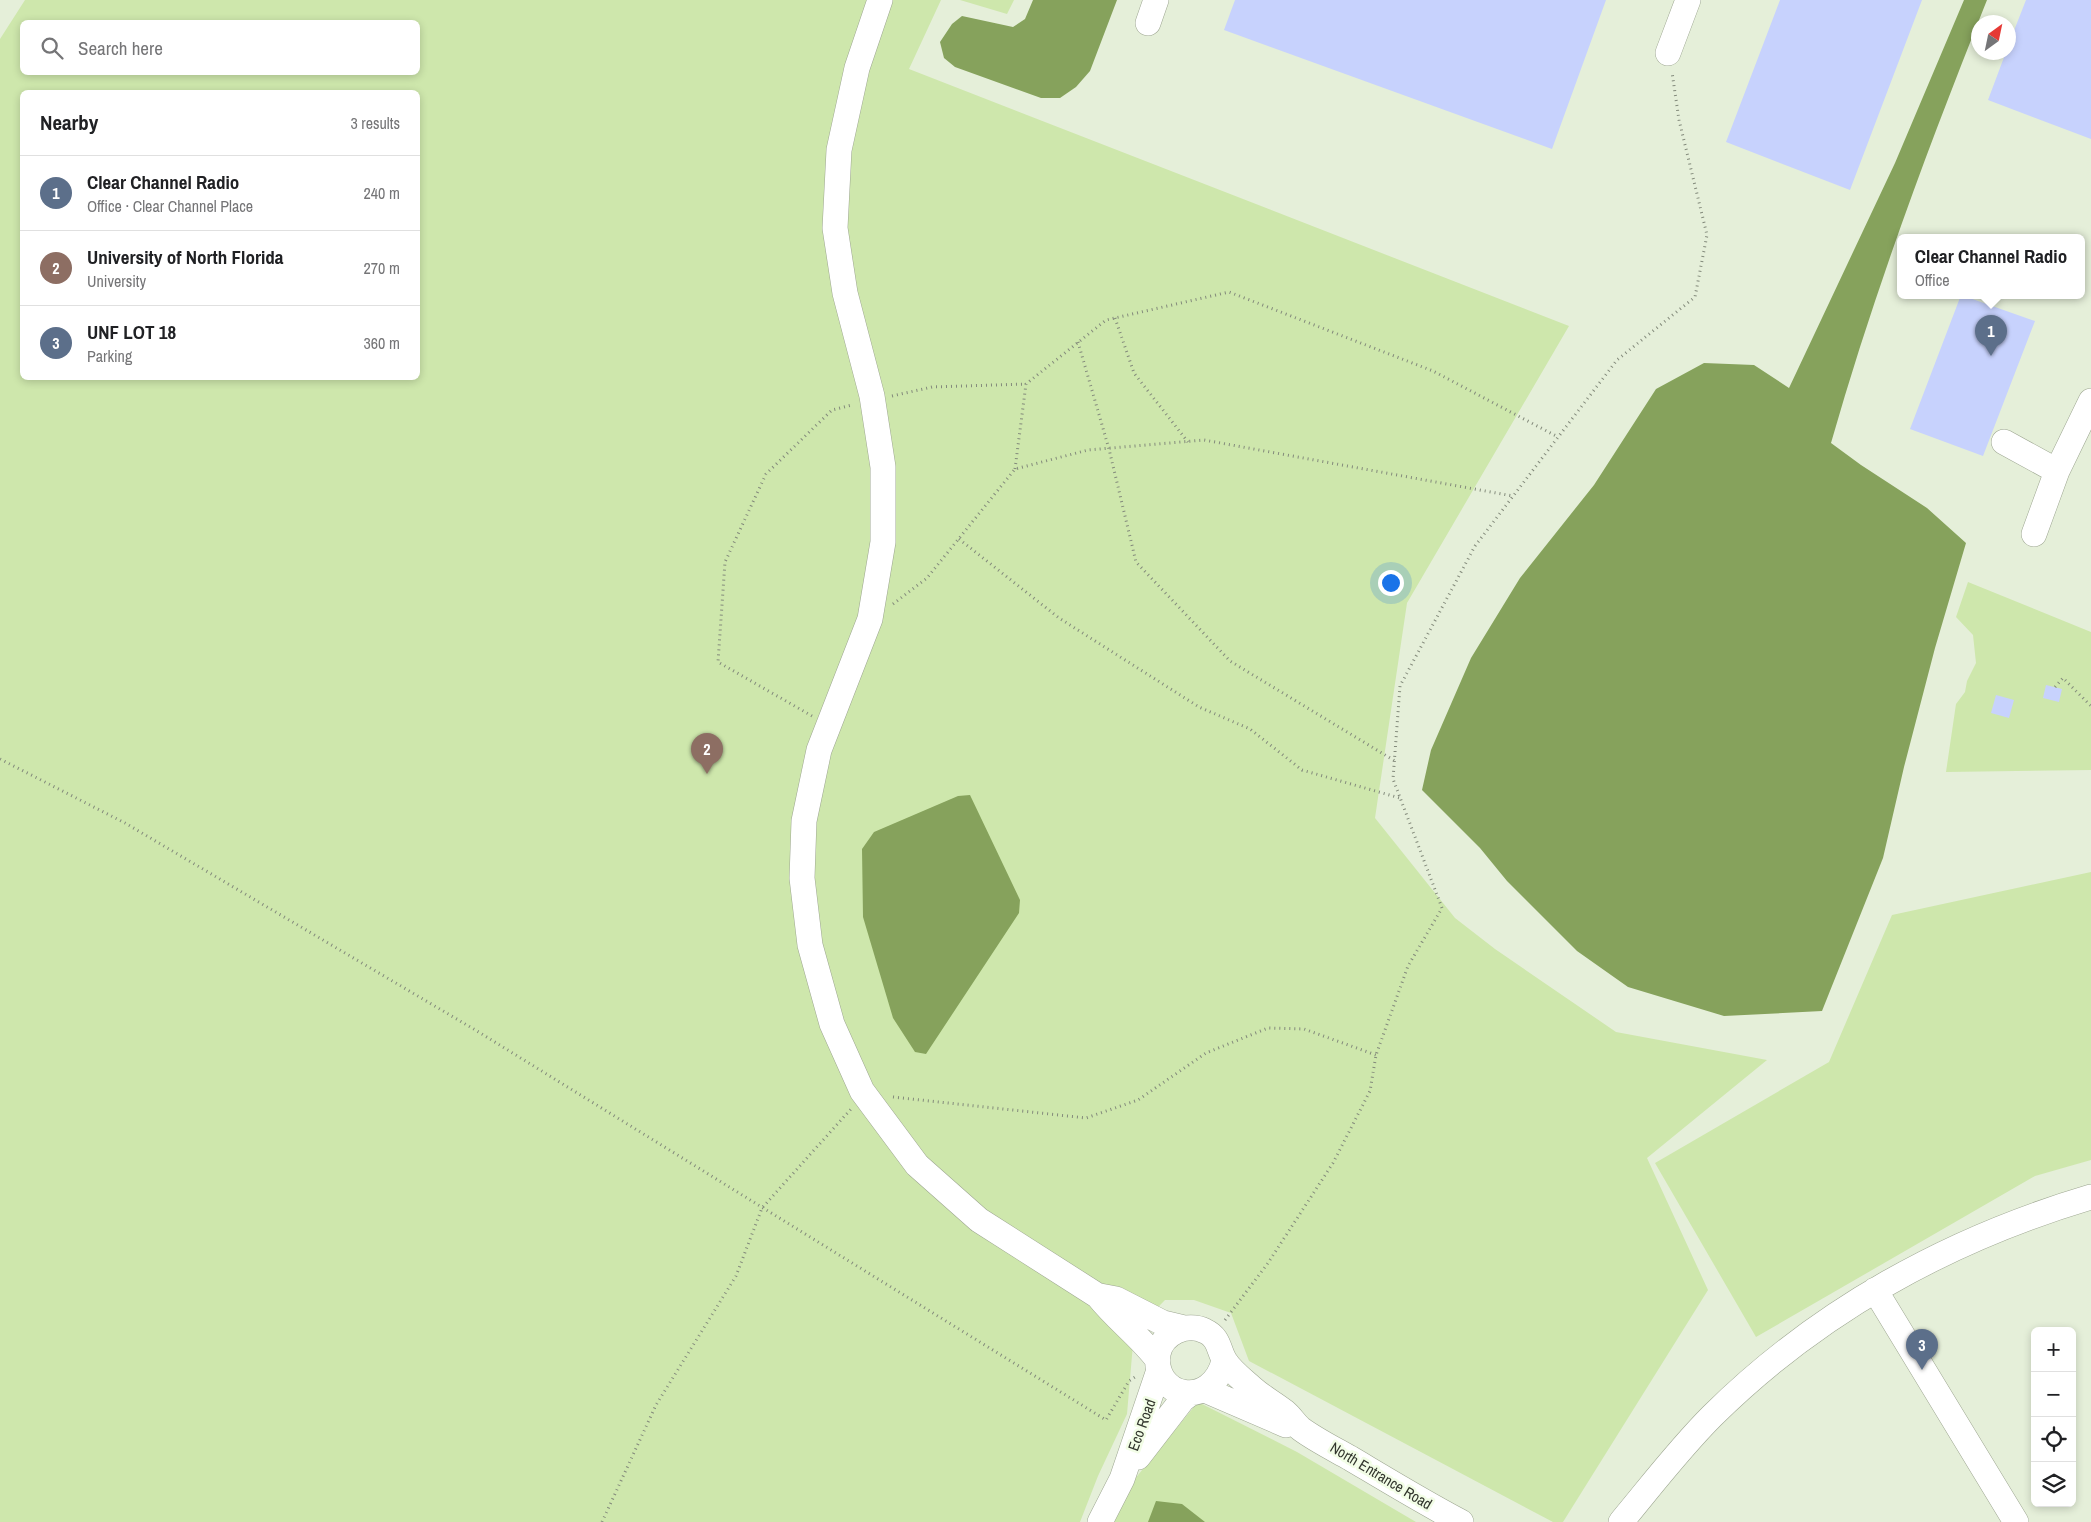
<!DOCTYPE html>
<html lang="en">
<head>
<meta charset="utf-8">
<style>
	:root { --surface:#fff; --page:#f2f2f2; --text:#202124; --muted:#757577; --line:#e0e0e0; --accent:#6170e8 }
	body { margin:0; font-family:"Archivo Narrow",sans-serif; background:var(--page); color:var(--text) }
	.controls { position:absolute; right:15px; bottom:15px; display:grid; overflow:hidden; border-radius:8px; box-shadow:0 2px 8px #0003 }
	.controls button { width:45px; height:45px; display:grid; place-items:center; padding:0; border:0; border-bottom:1px solid var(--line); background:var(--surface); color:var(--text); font:25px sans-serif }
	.compass { position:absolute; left:1971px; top:15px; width:45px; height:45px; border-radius:50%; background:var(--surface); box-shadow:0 2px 8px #0003; rotate:33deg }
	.you { position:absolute; left:1390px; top:582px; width:18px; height:18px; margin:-12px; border:4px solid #fff; border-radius:50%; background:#1a73e8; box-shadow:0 0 0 8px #1a73e833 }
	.badge { display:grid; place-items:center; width:32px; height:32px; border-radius:50%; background:var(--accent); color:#fff; font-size:16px; font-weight:700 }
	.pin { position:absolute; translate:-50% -41px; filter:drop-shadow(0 1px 2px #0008) }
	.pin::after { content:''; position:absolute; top:26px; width:18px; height:15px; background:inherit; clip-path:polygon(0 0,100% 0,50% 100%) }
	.popup { position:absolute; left:1897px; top:234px; width:188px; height:65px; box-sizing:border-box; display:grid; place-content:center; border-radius:8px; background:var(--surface); filter:drop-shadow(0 1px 4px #0005); font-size:16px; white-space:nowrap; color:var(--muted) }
	.popup b { font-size:19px; color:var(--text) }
	.popup::after { content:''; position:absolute; left:50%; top:100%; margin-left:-10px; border:10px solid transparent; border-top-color:var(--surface) }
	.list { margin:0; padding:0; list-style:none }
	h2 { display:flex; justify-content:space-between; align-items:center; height:65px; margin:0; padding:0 20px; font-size:21px }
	h2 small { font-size:16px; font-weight:400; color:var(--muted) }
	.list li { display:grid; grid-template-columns:32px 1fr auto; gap:15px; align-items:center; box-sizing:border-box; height:75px; padding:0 20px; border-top:1px solid var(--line) }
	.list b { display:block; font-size:19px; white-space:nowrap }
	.list p { margin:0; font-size:16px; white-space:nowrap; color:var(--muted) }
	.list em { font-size:16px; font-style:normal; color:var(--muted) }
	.icon { flex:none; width:28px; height:28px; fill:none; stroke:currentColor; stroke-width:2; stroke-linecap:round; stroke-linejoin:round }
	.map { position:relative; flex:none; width:2091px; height:1522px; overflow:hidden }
	.search { position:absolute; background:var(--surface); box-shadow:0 2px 8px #0003; left:20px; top:20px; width:400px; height:55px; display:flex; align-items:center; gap:12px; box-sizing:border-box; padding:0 18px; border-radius:8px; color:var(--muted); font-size:19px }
	.panel { position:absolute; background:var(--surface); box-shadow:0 2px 8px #0003; left:20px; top:90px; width:400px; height:290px; border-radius:8px }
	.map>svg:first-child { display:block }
	.green { fill:#cee7ac; fill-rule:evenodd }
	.water { fill:#86a25c }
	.building { fill:#c7d2fd }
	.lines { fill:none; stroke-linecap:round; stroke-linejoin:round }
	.minor-casing { stroke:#9da691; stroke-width:26 }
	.path { stroke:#838a7b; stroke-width:3; stroke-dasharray:1 4; stroke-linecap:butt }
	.minor { stroke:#fff; stroke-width:25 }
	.labels { text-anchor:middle; stroke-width:5; stroke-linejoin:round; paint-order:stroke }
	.street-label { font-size:15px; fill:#32362d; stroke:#f2fde6 }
</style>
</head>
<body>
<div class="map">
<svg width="2091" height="1522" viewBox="0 0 2091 1522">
	<rect width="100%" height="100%" fill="#e5efd9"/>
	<path class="green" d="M25 0H941L909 69 1569 326 1407 603 1375 818 1455 918 1495 949 1616 1032 1767 1060 1647 1158 1708 1290 1563 1522H1553L1249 1361 1231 1313 1194 1300H1165L1134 1332 1127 1414 1098 1476 1080 1522H0V39ZM22 22H418V72H22ZM22 92H418V378H22Z
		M960 0H1014L1007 14Z
		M1968 582 2091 632V770L1946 772 1956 704 1965 692 1967 681 1976 663 1973 635 1956 617Z
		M2091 872V1160L2035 1176 1756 1337 1655 1163 1829 1062 1892 915Z
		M1198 1402 1297 1452 1416 1522H1113L1129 1486Z"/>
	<path class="water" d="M1033 0H1117L1090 71 1076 87 1060 98H1041L955 67 944 58 940 42 952 24 962 16 1013 27 1025 19Z
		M1964 0H1987C1929 145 1874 292 1831 443L1861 465 1927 508 1966 543 1935 648 1904 767 1883 858 1822 1011 1724 1016 1628 987 1577 951 1507 881 1480 848 1422 790 1431 750 1471 658 1520 578 1594 485 1656 389 1704 363 1754 365 1789 388 1895 163Z
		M970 795 1020 900 1019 913 926 1054 915 1052 893 1018 863 917 862 849 874 832 958 796Z
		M1156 1501 1182 1504 1205 1522H1148Z"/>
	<path class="building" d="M1235 0H1606L1552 149 1224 30Z
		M1780 0H1922L1850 190 1726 142Z
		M2026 0H2091V139L1988 100 2006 52H2008V46Z
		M1961 295 2035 321 1983 456 1910 429Z
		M2046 685 2062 689 2059 702 2043 698Z
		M1996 695 2014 700 2009 718 1991 713Z"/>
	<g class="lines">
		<defs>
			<path id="minor" d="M880 0 857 68 839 150 835 228 845 293 872 396 883 467V542L870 619 819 750 804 821 802 878 810 945 832 1024 862 1091 917 1165 979 1220 1098 1296C1116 1319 1140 1336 1158 1360
				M1148 23 1156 0
				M1668 53 1688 0
				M2004 442 2057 471
				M2034 534 2057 471 2091 401
				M1875 1290 2016 1522
				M1100 1296 1116 1299 1163 1323 1184 1328
				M1224 1361C1211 1411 1152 1397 1158 1354 1162 1333 1187 1322 1205 1331 1220 1338 1218 1350 1225 1361 1231 1371 1243 1380 1252 1388 1262 1397 1275 1404 1285 1412 1291 1417 1295 1424 1301 1429 1316 1440 1334 1449 1350 1458 1387 1480 1423 1502 1461 1522
				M1205 1390 1286 1425
				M1138 1457 1182 1400 1191 1393
				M1100 1522 1122 1479 1159 1370
				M1621 1522C1651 1486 1679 1449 1712 1416 1818 1311 1949 1239 2091 1197"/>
		</defs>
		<use href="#minor" class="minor-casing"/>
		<path class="path" d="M1115 318 1134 373 1188 442
			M1078 342 1109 449 1136 562 1230 661 1395 761
			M892 396 932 387 1026 384
			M1015 469 1026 384 1106 320 1229 292 1433 371 1558 437
			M959 539 1059 618 1199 707 1250 729 1302 770 1400 798
			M893 604 927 578 1015 469 1088 450 1204 440 1513 496
			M2055 687 2063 678 2091 706
			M812 716 718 662 725 562 766 474 832 410 852 405
			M0 759 125 823 477 1031 1106 1420 1129 1381 1135 1377
			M893 1097 1086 1118 1138 1100 1206 1053 1268 1028 1304 1029 1376 1055
			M1225 1320 1268 1263 1333 1163 1370 1091 1376 1055 1408 966 1442 908 1393 779 1400 686 1475 546 1617 360 1695 297 1707 235 1679 120 1672 72
			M602 1522 656 1405 736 1276 762 1208 851 1109"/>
		<use href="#minor" class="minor"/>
	</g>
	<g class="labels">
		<g class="street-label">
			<text transform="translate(1142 1425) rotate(-70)" y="5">Eco Road</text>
			<text transform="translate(1381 1476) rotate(31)" y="5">North Entrance Road</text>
		</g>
	</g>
</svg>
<div class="controls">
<button>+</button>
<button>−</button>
<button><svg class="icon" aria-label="locate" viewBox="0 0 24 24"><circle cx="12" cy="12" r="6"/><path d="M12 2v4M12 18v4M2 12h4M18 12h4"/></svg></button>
<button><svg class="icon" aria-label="layers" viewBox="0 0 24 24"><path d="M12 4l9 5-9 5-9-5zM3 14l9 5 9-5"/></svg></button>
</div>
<svg class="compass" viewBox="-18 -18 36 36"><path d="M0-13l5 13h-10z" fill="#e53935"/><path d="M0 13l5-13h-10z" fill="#757577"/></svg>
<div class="you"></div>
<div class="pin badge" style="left:1991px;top:356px;background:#5c6f8a">1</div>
<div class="popup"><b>Clear Channel Radio</b>Office</div>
<div class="pin badge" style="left:707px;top:774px;background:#8d6e63">2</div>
<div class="pin badge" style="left:1922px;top:1370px;background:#5c6f8a">3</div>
<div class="search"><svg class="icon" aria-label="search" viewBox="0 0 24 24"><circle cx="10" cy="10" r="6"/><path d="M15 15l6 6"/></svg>Search here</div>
<section class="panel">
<h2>Nearby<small>3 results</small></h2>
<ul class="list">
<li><span class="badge" style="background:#5c6f8a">1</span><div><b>Clear Channel Radio</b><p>Office · Clear Channel Place</p></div><em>240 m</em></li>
<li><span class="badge" style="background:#8d6e63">2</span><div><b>University of North Florida</b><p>University</p></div><em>270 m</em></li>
<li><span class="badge" style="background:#5c6f8a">3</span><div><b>UNF LOT 18</b><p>Parking</p></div><em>360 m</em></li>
</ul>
</section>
</div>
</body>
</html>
